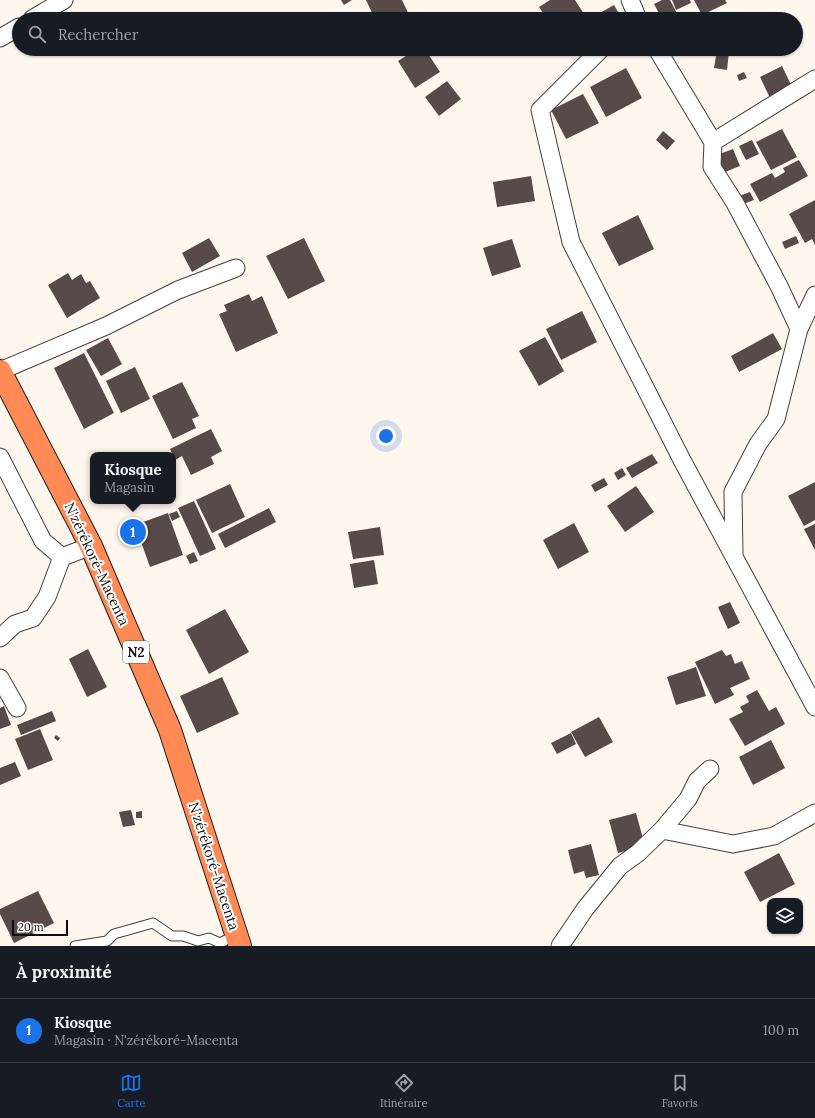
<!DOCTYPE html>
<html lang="fr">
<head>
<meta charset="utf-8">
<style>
	:root { --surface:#171b24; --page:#20242c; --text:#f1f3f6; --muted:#9ea1a6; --line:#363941; --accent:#1a73e8 }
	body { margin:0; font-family:Lora,serif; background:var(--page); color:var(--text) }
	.controls { position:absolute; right:12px; bottom:12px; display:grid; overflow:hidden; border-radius:8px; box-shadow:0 1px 3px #0004 }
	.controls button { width:36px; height:36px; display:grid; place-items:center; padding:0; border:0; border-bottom:1px solid var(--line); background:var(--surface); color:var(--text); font:20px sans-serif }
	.scale { position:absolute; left:12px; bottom:10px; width:56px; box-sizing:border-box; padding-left:4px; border:2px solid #0e0e0e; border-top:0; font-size:11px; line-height:14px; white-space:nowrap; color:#0e0e0e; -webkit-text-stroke:3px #fff; paint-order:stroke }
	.you { position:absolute; left:386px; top:436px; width:14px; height:14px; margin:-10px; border:3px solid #fff; border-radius:50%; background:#1a73e8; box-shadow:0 0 0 6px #1a73e833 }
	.badge { display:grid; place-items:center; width:26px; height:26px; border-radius:50%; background:var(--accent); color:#fff; font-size:13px; font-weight:700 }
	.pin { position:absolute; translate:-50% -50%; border:2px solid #fff; box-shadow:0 1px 4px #0006 }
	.popup { position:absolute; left:90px; top:452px; width:86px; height:52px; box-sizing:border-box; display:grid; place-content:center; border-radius:8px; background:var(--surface); filter:drop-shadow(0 1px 3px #0005); font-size:13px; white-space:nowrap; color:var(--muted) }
	.popup b { font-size:15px; color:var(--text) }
	.popup::after { content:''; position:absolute; left:50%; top:100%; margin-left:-8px; border:8px solid transparent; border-top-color:var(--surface) }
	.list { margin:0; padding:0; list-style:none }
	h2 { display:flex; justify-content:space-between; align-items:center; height:52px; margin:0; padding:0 16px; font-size:17px }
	h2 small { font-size:13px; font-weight:400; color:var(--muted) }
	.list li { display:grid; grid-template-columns:26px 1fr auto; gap:12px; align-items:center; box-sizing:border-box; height:64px; padding:0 16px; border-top:1px solid var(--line) }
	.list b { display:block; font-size:15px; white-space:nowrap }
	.list p { margin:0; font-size:13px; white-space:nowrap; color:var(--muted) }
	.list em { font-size:13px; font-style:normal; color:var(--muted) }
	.icon { flex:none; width:22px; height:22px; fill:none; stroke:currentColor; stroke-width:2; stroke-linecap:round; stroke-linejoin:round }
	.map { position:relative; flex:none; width:815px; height:946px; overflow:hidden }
	.search { position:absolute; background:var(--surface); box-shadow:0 1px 3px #0004; left:12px; right:12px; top:12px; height:44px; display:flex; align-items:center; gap:10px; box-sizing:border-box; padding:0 14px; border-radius:22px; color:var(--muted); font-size:15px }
	.sheet { height:116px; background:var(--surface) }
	nav { display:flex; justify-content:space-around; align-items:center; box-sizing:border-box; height:56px; border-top:1px solid var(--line); background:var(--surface); font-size:11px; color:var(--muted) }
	nav a { display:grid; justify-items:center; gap:2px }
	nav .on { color:var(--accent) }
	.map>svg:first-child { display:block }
	.building { fill:#574a49 }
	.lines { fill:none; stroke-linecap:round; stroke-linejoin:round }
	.service-casing { stroke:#414141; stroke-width:11 }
	.minor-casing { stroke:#414141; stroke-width:19 }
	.trunk-casing { stroke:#1f1f1f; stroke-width:24 }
	.service { stroke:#fff; stroke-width:9 }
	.minor { stroke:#fff; stroke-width:17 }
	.trunk { stroke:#ff8a55; stroke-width:22 }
	.labels { text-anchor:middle; stroke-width:4; stroke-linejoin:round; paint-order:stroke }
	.shield { fill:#fff; stroke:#565656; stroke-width:1 }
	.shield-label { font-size:13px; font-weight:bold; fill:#0e0e0e }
	.street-label { font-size:14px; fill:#0e0e0e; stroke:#fff }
</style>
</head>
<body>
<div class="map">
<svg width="815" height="946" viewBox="0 0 815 946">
	<rect width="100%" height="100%" fill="#fff7ee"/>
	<path class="building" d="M341 0H352L344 5Z
		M366 0H402L411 19H375Z
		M550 0H575L586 17 583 19H547L539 7Z
		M662 0H670L680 19H662L654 4Z
		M672 0H690L691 3 676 10Z
		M694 0H725L727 3 702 15Z
		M614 5 621 17 618 19H589Z
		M417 49H425L440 72 415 88 398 61Z
		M562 49H571L567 53Z
		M630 49H641L642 52 633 56Z
		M717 50 729 52 727 70 714 68Z
		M782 66 793 89 771 100 760 77Z
		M626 68 642 98 606 117 590 87Z
		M744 72 747 78 739 81 737 75Z
		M447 81 461 99 439 116 425 97Z
		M583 94 599 123 566 139 551 110Z
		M782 129 797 157 771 170 756 142Z
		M663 131 675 141 667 150 656 140Z
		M752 140 759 154 746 160 739 146Z
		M733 149 740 166 725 172 717 155Z
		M799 160 808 176 760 202 750 184 772 173 775 178 785 172 783 168Z
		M531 176 535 201 497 207 493 182Z
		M750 192 754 200 743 204 739 196Z
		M815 200V245L812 239 805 243 789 214Z
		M638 215 654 249 619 266 602 233Z
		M796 236 799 243 785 249 782 242Z
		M209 238 220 256 192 272 182 253Z
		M304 238 325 281 288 299 266 256Z
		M512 239 521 267 492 276 483 248Z
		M68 273 72 280 81 274 86 283 90 281 100 298 67 318 48 285Z
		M249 294 252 301 262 296 278 333 236 352 219 314 227 311 224 305Z
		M582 311 597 342 561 360 546 329Z
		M773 333 782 349 739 372 731 356Z
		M545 337 564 371 539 386 519 351Z
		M108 338 122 364 101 376 86 350Z
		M84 353 114 413 84 429 54 368Z
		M135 367 150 399 121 413 106 381Z
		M182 382 199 416 192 419 196 428 173 439 152 396Z
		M211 429 222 451 211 457 214 464 191 475 182 456 175 460 170 449Z
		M652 454 658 463 632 478 626 468Z
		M622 468 626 475 618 480 614 473Z
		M604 478 608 485 595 492 591 485Z
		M815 482V520L804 526 788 496Z
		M230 484 245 517 212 533 196 500Z
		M636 486 654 512 625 532 607 506Z
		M194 501 216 549 200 556 178 508Z
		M269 508 276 522 225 548 218 534Z
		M177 511 180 517 172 521 169 514Z
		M168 513 183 555 150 567 135 525Z
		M574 523 589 552 558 569 543 540Z
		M815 524V550L804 529Z
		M380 527 384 555 353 559 348 532Z
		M194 552 198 561 190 564 186 556Z
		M374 560 378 584 354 588 350 564Z
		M730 602 740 623 728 629 718 607Z
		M225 609 249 652 209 674 186 630Z
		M88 649 107 687 87 697 69 659Z
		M722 650 726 656 731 654 735 664 742 661 750 679 730 688 734 695 715 704 695 662Z
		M696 667 706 696 676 705 667 677Z
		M222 677 239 714 197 733 180 696Z
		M757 690 769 711 776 707 785 724 745 746 729 719 743 712 740 707 749 702 746 696Z
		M4 706 11 725 0 729V708Z
		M52 711 56 721 21 735 17 725Z
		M599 717 613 742 585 757 571 732Z
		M40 729 53 760 28 770 15 739Z
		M571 733 576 744 557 754 551 743Z
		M56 735 60 738 58 741 54 738Z
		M771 740 785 768 753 785 739 757Z
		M15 762 21 776 0 785V768Z
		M131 810 135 825 123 827 119 812Z
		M142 811V818H136V812Z
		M636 813 645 846 618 853 609 820Z
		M591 844 599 875 586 878 584 871 574 874 568 850Z
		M779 853 795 884 760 902 744 872Z
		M38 891 54 923 14 943 0 914V909Z"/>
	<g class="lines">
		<defs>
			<path id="service" d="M75 946 107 941 114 934 153 923 172 936H183L198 941 209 938 220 943 236 935"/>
			<path id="minor" d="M630 0 636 14
				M32 19 64 0
				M0 38 19 27
				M601 49 540 110 571 242 683 462 815 707
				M657 49 713 142 815 79
				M713 142 712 167 735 203 779 286 799 329
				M0 371 106 326 178 290 236 268
				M0 457 43 541 62 557 91 546
				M734 554 733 492 758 444 776 419 799 329 815 295
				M0 638 15 624 33 618 47 597 62 557
				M0 678 17 708
				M662 830 733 844 774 836 815 813
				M560 946 585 909 620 866 638 853 662 830 688 799 697 781 710 769"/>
			<path id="trunk" d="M0 371 91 546 170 730 240 946"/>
		</defs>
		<use href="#service" class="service-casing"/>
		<use href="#minor" class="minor-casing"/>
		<use href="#trunk" class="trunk-casing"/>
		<use href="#service" class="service"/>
		<use href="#minor" class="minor"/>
		<use href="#trunk" class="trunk"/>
	</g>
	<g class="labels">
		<rect class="shield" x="123" y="641" width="26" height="22" rx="3"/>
		<g class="shield-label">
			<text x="136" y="657">N2</text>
		</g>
		<g class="street-label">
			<text transform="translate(97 564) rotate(65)" y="5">N'zérékoré-Macenta</text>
			<text transform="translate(214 866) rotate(72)" y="5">N'zérékoré-Macenta</text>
		</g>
	</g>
</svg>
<div class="controls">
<button><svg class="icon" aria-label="layers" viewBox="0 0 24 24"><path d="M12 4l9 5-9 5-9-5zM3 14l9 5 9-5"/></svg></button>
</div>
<div class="scale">20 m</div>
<div class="you"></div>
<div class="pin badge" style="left:133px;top:532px">1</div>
<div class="popup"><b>Kiosque</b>Magasin</div>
<div class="search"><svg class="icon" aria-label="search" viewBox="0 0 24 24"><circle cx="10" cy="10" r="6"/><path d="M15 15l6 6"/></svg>Rechercher</div>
</div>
<section class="sheet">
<h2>À proximité<small></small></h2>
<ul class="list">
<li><span class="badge">1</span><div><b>Kiosque</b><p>Magasin · N'zérékoré-Macenta</p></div><em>100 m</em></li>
</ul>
</section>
<nav>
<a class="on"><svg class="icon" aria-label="map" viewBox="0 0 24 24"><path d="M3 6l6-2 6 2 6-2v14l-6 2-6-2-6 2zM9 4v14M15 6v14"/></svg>Carte</a>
<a><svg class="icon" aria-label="directions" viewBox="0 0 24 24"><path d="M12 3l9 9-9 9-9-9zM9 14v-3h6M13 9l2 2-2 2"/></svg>Itinéraire</a>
<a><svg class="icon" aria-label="saved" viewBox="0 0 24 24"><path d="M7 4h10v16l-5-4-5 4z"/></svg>Favoris</a>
</nav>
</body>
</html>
